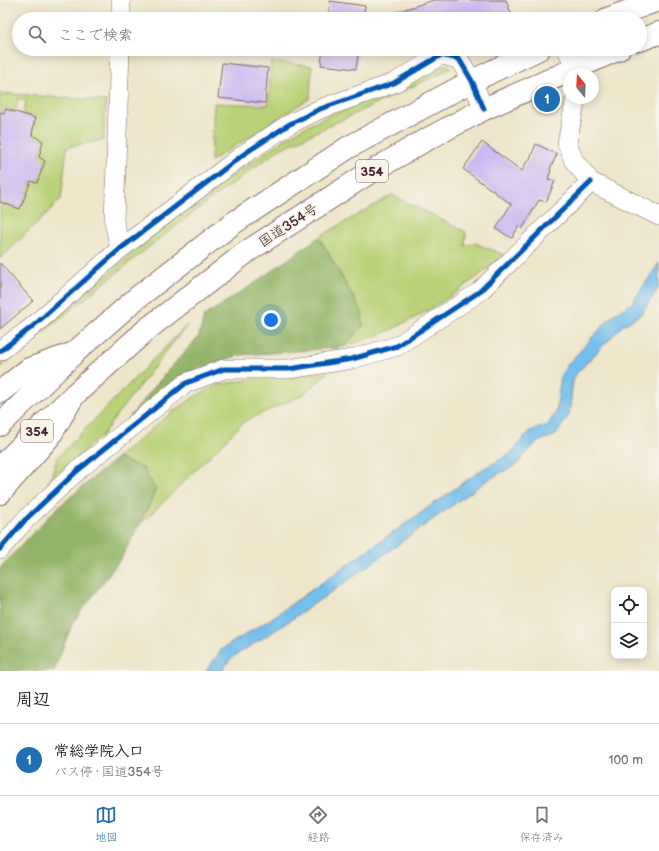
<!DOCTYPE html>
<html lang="ja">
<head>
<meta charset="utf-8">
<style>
	:root { --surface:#fff; --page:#f2f2f2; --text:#202124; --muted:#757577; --line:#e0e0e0; --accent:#1f6fb2 }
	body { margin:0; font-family:"Balsamiq Sans","Klee One",sans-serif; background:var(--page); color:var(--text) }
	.controls { position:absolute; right:12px; bottom:12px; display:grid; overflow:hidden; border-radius:8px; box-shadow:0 2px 10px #0003 }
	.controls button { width:36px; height:36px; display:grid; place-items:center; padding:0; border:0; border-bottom:1px solid var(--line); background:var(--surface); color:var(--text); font:20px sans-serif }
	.compass { position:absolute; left:563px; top:68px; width:36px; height:36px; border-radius:50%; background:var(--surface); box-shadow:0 2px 10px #0003; rotate:342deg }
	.you { position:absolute; left:271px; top:320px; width:14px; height:14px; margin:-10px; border:3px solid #fff; border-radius:50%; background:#1a73e8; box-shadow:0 0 0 6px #1a73e833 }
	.badge { display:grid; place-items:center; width:26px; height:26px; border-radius:50%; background:var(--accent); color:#fff; font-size:13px; font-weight:700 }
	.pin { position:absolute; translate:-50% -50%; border:2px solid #fff; box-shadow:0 1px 4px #0006 }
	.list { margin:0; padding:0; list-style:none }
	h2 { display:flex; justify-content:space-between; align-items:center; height:52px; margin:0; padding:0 16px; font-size:17px }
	h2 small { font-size:13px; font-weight:400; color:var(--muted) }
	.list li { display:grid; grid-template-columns:26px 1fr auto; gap:12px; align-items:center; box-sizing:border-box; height:72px; padding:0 16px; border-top:1px solid var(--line) }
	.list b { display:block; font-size:15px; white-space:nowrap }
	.list p { margin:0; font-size:13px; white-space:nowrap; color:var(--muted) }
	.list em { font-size:13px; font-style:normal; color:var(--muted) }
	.icon { flex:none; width:22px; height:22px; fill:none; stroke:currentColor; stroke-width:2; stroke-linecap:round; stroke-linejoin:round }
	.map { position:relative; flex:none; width:659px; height:671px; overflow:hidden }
	.search { position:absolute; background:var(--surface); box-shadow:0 2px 10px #0003; left:12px; right:12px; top:12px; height:44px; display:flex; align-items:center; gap:10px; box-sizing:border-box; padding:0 14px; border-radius:22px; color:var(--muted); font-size:15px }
	.sheet { height:124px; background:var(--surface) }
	nav { display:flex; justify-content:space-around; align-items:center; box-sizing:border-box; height:56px; border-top:1px solid var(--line); background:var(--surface); font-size:11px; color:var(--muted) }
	nav a { display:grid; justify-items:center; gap:2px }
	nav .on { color:var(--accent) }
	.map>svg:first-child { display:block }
	.green { fill:#b9d277; stroke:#827851 }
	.forest { fill:#92b468; stroke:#6e6a4a }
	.water { fill:#73bfed; stroke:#5e6f8c }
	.building { fill:#cbb8f2 }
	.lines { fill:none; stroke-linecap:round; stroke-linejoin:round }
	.minor-casing { stroke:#836563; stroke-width:20 }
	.trunk-casing { stroke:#836563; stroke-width:24 }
	.motorway-casing { stroke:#836563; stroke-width:24 }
	.minor { stroke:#fff; stroke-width:19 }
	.trunk { stroke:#fff; stroke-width:22 }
	.motorway { stroke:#fff; stroke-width:22 }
	.cycleway-casing { stroke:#f7f3e8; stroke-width:8 }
	.cycleway { stroke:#0057b8; stroke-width:5 }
	.labels { text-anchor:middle; stroke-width:3; stroke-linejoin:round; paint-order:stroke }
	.shield { fill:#f7f3e8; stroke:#7e5f64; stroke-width:1 }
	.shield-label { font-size:13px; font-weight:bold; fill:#4a1f2b }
	.street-label { font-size:14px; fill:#4a1f2b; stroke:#f7f3e8 }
</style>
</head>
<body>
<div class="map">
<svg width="659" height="671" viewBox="0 0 659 671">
	<rect width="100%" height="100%" fill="#f7f3e8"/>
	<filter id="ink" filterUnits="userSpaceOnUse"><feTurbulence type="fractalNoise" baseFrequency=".025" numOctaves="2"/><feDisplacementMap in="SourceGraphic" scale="8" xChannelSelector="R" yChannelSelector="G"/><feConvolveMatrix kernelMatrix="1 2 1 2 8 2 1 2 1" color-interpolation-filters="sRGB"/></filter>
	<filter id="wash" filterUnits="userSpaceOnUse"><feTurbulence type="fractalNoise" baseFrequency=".012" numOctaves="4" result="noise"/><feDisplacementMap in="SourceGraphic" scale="16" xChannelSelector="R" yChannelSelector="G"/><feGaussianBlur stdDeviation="0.9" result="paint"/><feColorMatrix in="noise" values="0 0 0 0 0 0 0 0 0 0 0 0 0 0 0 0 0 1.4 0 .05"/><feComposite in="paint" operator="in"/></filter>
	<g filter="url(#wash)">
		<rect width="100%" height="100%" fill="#ede6ca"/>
		<path class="green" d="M271 62 312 66 310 98 211 161 214 103 268 105Z
			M444 65H449L452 68 280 149 208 201 154 243 0 367V365L191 204 239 170 299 130 328 116 392 90Z
			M0 93 106 101 103 140 67 147 61 199 0 259V202L20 209 31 181 37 182 45 161 39 157 43 141 32 135 35 118 23 114 26 101 18 99 15 112 6 109 4 113 0 112Z
			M392 195 466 232 465 246 475 243 504 255C467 287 426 315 381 334 368 339 355 343 343 347L363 327 362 312 319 237Z
			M187 325 118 413 103 434 48 484 58 457Z
			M328 373 302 395 245 421 138 527 151 502 143 468 117 458 171 413 196 396 218 385 280 374Z"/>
		<path class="forest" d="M319 237 362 312 363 327 343 347 286 352 239 355 184 374 130 417 166 373 199 336 204 316 252 285Z
			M117 458 143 468 156 490 138 527 122 557 73 622 64 644 54 671H0V568L55 510Z"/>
		<path class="water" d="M659 263V287L641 314 622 326 576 374 573 381 569 415 556 435 537 442 516 465 489 479 350 579 276 630 231 658 222 671H206L222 649 269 620 483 469 510 454 530 431 548 425 556 412 561 375 568 364 613 315 632 303Z"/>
		<g id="blocks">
			<path class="building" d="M434 0H506L513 19H388L387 15Z
				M330 1 365 6 363 19H328Z
				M323 49H359L356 69 321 65Z
				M222 63 268 68 265 103 218 98Z
				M6 109 35 118 32 135 43 141 39 157 45 161 37 183 31 181 20 209 0 202V112L4 113Z
				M482 142 522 171 527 161H529L536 144 557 154 550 169 551 170 548 179 555 181 546 202 539 200 522 229 519 226 512 238 496 229 511 204 463 169Z
				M0 263 33 301 0 329Z"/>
		</g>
	</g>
	<g filter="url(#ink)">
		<use href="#blocks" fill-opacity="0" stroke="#836563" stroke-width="1"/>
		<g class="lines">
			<defs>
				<path id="minor" d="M121 19V0
					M120 49 114 221 120 249
					M567 49 575 68 576 74
					M576 98 567 143 574 161 591 182 659 216
					M0 351 32 327 120 249 244 154 288 125 320 109 394 83 441 55 459 59 472 81 484 109
					M0 549 25 520 77 471 186 383 224 369H289L352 359 397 346 479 292 591 182"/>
				<path id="trunk" d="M607 19 658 0
					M640 40 659 33
					M0 425 74 353 138 297 232 224 349 147 472 81 539 49
					M0 467 74 395 146 330 248 251 364 176 422 142 484 109 619 49"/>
				<path id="motorway" d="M0 392 29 369 74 353
					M0 493 50 436 74 395"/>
			</defs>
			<use href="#minor" class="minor-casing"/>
			<use href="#trunk" class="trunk-casing"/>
			<use href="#motorway" class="motorway-casing"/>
			<use href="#minor" class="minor"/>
			<use href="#trunk" class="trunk"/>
			<use href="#motorway" class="motorway"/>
			<defs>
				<path id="cycleway" d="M0 351 32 327 120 249 244 154 288 125 320 109 394 83 441 55 459 59 472 81 484 109
					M0 549 25 520 77 471 186 383 224 369H289L352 359 397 346 479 292 591 182"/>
			</defs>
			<use href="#cycleway" class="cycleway-casing"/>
			<use href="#cycleway" class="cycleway"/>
		</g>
	</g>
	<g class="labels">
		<g class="shield">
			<rect x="356" y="160" width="32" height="22" rx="3"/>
			<rect x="21" y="420" width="32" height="22" rx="3"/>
		</g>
		<g class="shield-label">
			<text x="372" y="176">354</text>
			<text x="37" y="436">354</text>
		</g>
		<g class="street-label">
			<text transform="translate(288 225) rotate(-33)" y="5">国道354号</text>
		</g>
	</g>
</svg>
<div class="controls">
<button><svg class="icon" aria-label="locate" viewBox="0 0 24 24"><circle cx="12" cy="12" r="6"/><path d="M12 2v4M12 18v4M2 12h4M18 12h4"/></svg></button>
<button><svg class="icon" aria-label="layers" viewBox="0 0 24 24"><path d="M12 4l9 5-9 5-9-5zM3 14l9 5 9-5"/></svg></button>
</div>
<svg class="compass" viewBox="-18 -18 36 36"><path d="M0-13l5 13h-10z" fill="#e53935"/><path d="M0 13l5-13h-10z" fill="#757577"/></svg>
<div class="you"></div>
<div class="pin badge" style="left:547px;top:99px">1</div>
<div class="search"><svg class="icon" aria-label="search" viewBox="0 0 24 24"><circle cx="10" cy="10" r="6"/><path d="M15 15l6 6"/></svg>ここで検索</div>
</div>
<section class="sheet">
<h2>周辺<small></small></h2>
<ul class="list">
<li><span class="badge">1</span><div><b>常総学院入口</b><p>バス停 · 国道354号</p></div><em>100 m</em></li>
</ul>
</section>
<nav>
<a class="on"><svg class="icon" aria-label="map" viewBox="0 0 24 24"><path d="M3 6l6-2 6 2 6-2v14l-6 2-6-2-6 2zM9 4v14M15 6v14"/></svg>地図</a>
<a><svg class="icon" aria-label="directions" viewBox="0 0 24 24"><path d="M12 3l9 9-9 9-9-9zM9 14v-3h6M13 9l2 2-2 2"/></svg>経路</a>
<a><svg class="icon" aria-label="saved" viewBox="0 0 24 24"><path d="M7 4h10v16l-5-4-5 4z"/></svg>保存済み</a>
</nav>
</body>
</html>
